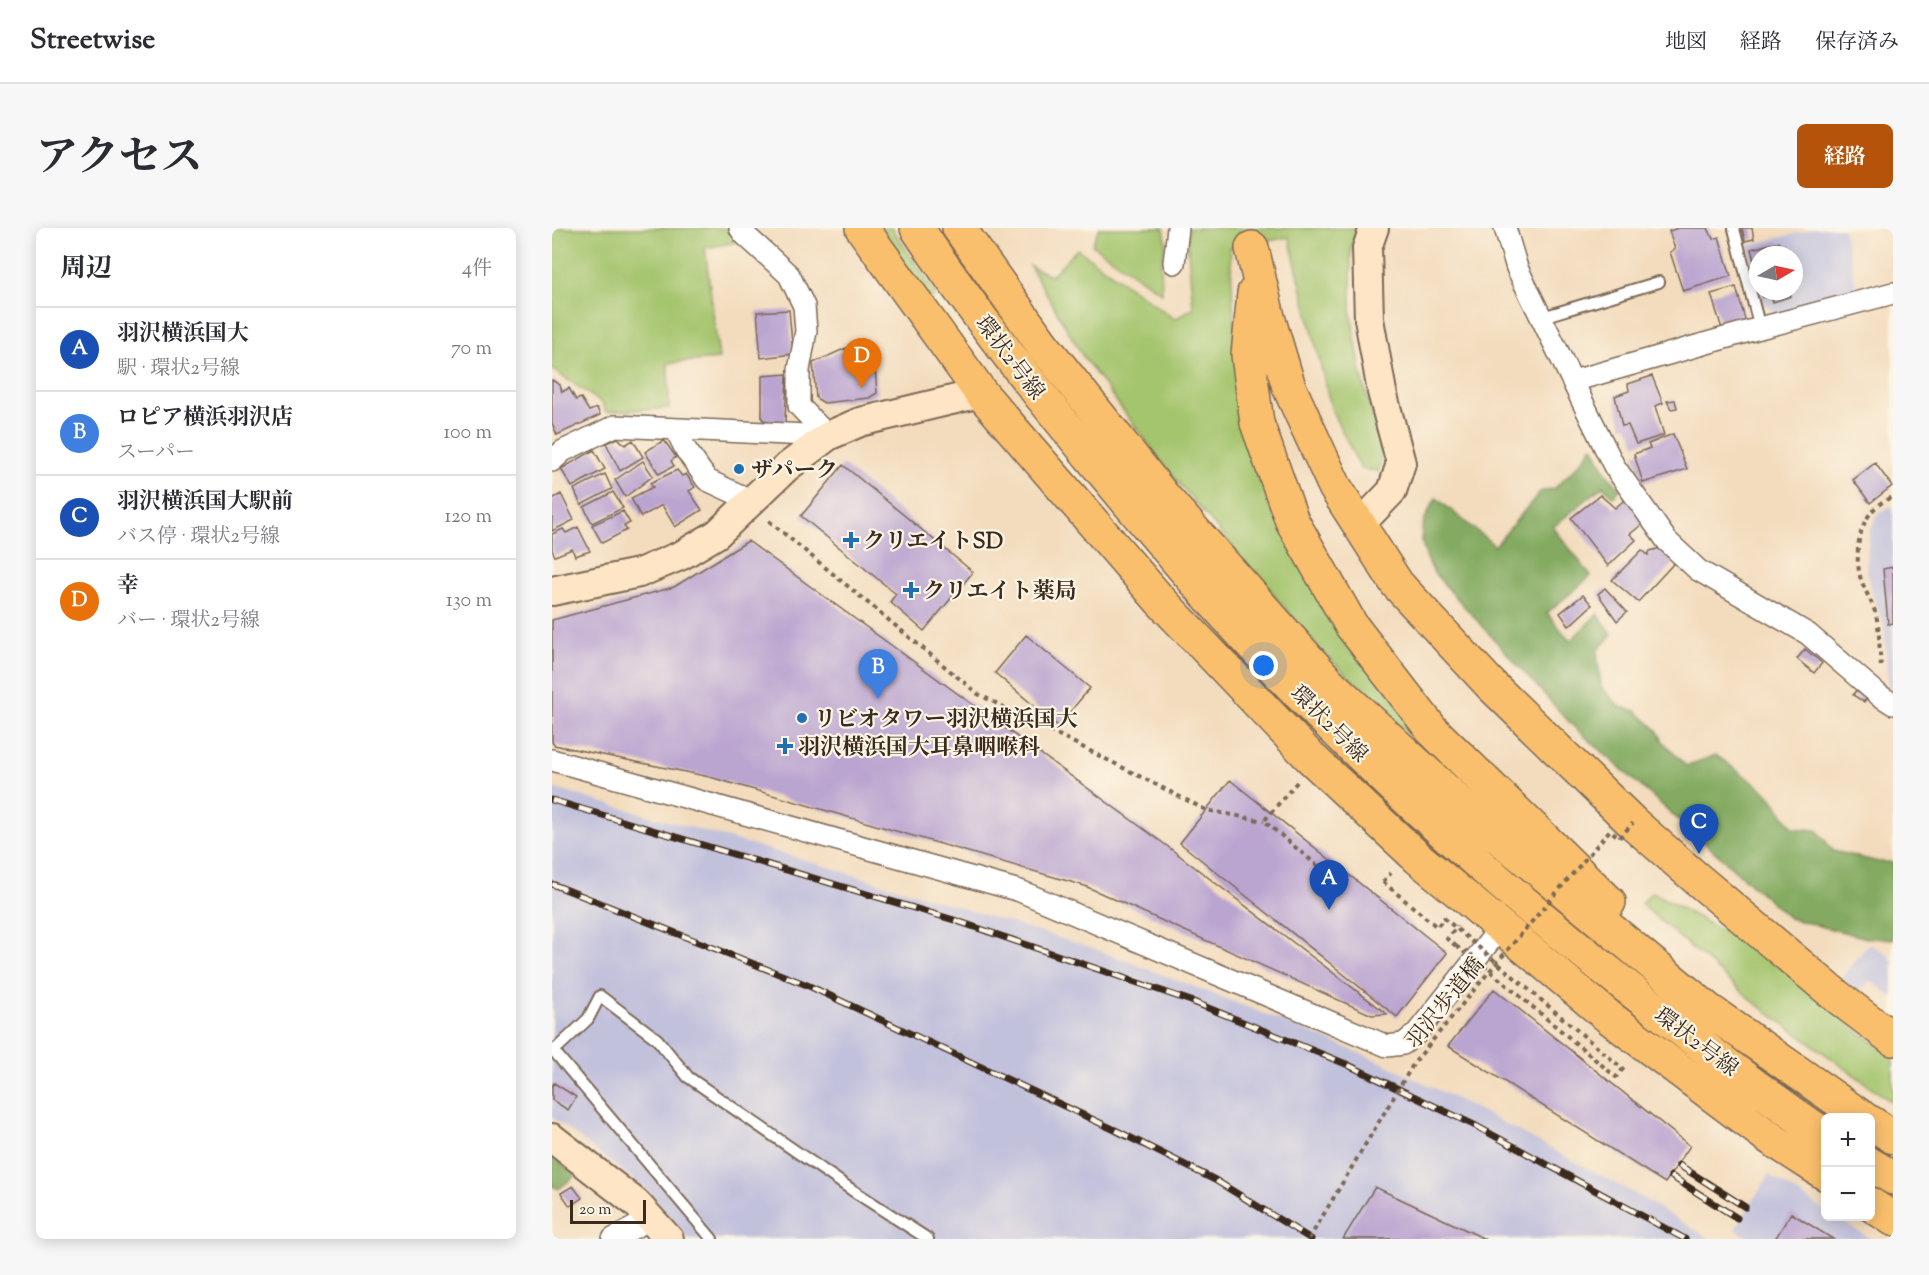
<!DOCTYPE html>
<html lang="ja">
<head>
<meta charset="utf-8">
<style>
	:root { --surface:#fff; --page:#f7f7f7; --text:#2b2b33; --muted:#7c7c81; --line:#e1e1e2; --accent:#b45309 }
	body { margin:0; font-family:"Sorts Mill Goudy","Noto Serif JP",serif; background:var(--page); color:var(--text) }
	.controls { position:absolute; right:18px; bottom:18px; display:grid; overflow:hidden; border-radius:9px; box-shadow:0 3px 15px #0003 }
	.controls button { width:54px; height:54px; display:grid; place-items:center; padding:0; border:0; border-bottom:2px solid var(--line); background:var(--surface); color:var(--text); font:30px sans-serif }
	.compass { position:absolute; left:1197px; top:18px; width:54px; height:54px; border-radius:50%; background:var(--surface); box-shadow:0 3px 15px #0003; rotate:81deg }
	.scale { position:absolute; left:18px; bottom:15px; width:76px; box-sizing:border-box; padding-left:6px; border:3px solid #3b2a1e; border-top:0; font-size:16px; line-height:21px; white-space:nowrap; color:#3b2a1e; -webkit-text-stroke:4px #fcf5e5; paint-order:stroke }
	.you { position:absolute; left:712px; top:438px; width:21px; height:21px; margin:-15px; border:4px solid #fff; border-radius:50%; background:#1a73e8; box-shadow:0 0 0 9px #1a73e833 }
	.badge { display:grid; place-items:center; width:39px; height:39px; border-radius:50%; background:var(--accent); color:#fff; font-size:20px; font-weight:700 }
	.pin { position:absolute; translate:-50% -50px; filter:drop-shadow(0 2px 3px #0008) }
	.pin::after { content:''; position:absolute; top:32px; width:21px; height:18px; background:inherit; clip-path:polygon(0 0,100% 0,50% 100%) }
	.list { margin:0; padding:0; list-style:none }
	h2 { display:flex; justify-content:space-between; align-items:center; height:78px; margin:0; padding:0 24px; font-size:26px }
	h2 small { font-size:20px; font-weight:400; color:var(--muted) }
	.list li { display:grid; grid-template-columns:39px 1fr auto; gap:18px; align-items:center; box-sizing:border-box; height:84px; padding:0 24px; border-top:2px solid var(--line) }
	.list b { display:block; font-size:22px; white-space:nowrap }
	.list p { margin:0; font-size:20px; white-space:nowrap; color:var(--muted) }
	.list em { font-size:20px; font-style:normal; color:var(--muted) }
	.map { position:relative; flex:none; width:1341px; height:1011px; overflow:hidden; border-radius:9px }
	header { display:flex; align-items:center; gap:36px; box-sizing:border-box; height:84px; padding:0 30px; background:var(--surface); border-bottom:2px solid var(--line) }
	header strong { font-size:28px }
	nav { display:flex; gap:33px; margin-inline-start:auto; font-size:21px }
	.intro { display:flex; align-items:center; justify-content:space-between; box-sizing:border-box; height:144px; padding:0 36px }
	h1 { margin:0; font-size:42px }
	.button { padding:15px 27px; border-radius:9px; background:var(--accent); color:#fff; font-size:21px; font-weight:700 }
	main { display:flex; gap:36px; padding:0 36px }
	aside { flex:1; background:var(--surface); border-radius:9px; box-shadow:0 3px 15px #0003 }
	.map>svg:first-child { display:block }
	.industrial { fill:#c2c1dc }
	.green { fill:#a4c46d; stroke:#707746; stroke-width:1.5 }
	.forest { fill:#83aa60; stroke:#5f6a3f; stroke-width:1.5 }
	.building { fill:#baa4d0 }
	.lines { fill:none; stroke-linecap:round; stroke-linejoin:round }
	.lane-casing { stroke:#7b6856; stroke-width:14 }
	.street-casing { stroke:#7b6856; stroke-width:24 }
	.secondary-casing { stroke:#7b6856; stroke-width:32 }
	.primary-casing { stroke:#7b6856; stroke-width:36 }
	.path { stroke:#7b6856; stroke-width:4; stroke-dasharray:4.5 4.5; stroke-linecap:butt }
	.lane { stroke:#fff; stroke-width:10 }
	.street { stroke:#fff; stroke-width:21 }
	.secondary { stroke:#fde5c5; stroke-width:28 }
	.primary { stroke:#f9bf6d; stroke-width:33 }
	.rail-casing { stroke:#3b2a1e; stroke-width:7 }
	.rail { stroke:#fcf5e5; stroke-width:4.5; stroke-dasharray:14; stroke-linecap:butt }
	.path-bridge { stroke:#7b6856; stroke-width:4; stroke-dasharray:4.5 4.5; stroke-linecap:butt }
	.poi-dot { fill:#1f6fb2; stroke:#fcf5e5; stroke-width:2 }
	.labels { text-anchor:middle; stroke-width:4.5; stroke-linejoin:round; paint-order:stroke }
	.street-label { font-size:22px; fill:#3b2a1e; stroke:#fcf5e5 }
	.poi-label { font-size:22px; font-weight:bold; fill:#3b2a1e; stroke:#fcf5e5; text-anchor:start }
</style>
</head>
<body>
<header>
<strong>Streetwise</strong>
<nav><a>地図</a><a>経路</a><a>保存済み</a></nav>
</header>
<div class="intro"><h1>アクセス</h1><a class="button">経路</a></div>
<main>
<aside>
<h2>周辺<small>4件</small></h2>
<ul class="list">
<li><span class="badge" style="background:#1a4fb4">A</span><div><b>羽沢横浜国大</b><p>駅 · 環状2号線</p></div><em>70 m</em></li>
<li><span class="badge" style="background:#3f7fe0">B</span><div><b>ロピア横浜羽沢店</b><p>スーパー</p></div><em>100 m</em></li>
<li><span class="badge" style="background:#1a4fb4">C</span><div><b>羽沢横浜国大駅前</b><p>バス停 · 環状2号線</p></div><em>120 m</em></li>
<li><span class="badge" style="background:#e8710a">D</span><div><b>幸</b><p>バー · 環状2号線</p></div><em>130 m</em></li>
</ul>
</aside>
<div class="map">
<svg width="1341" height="1011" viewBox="0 0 1341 1011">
	<rect width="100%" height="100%" fill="#fcf5e5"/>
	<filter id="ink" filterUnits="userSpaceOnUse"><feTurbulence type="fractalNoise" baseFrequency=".0167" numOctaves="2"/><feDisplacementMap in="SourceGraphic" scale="12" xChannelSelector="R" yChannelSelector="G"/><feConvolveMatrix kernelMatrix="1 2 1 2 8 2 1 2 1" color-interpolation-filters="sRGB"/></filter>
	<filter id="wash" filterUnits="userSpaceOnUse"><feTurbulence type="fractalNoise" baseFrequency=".008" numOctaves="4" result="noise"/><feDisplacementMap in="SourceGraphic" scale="24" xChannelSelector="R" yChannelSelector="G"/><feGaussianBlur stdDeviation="1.35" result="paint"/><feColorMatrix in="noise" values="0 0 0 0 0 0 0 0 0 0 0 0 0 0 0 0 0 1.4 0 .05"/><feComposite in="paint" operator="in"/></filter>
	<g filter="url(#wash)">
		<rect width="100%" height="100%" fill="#f3dcbd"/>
		<path class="industrial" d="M1265 0H1291L1306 67 1226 89 1210 72 1207 63H1242V27H1206V58L1196 18Z
			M1341 278V461L1336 458 1332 396 1318 360 1314 334 1318 301 1328 283Z
			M0 560 250 631 543 721 698 780 827 833 927 882 1092 971 1158 1011H136L92 960 0 889Z
			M1317 716 1335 725 1341 734V770L1318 752 1307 765 1289 750Z
			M1217 947 1273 983 1274 988 1283 989 1319 1011H1199L1183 1001Z"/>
		<path class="green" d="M0 0H177L185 14 153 20 167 131 116 135 117 180 54 184 50 175 0 141Z
			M325 0H340L384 66 377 72Z
			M547 0H612L614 14 609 38 610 65 540 17Z
			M637 0H806L799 19V85L809 145 830 226 827 243 809 241 780 183 737 9 678 20 687 180 731 295 939 578 936 584 764 417 618 245 532 130 478 38 499 48 525 21 623 91 641 80 635 11Z
			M1100 664 1168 702 1177 695 1308 805 1341 828V875L1203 775 1089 676Z"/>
		<path class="forest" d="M1041 218 1054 244 1068 261 1061 269 1051 258 1001 299 1039 348 995 385 1018 413 1046 386 1060 406 1045 423 1049 459 1068 479 1084 483 1105 502 1112 515 1134 538 1164 527 1216 565 1241 600 1265 602 1281 623 1327 634H1341V711L1315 710 1237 690 1019 496 882 345C865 311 865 302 884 270L943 318 988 264 1003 260 1029 234Z
			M0 927 24 947 7 961 0 958Z"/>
		<g id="blocks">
			<path class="building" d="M1126 0H1156L1161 11 1167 9 1179 48 1131 63 1118 24 1123 21 1117 3Z
				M1190 0H1200L1202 11 1193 13Z
				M1227 14 1230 27H1206L1205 45 1199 21Z
				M1184 59 1194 95 1171 104 1159 66Z
				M1209 63H1236L1239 68 1221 74 1218 67 1211 69Z
				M237 82 241 126 209 130 205 84Z
				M294 120 297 128 311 125 315 141 323 140 325 165 317 170 272 175 264 170 261 135Z
				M235 146 233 195H217L210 191V148Z
				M1100 148 1111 175 1103 178 1112 207 1084 216 1076 197 1070 198 1063 168 1077 163 1076 156Z
				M0 152 8 157 10 164 17 160 24 172 29 170 37 183 45 180 48 187 5 207 0 195Z
				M1123 172 1125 180 1119 181 1115 173Z
				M1121 206 1135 241 1091 255 1082 226 1098 220 1096 216Z
				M66 210 73 217 81 212 91 229 68 243 54 215Z
				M112 212 124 229 119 233 122 238 107 246 93 224Z
				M42 222 53 241 20 259 9 241Z
				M91 233 101 248 73 269 63 252Z
				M1323 235 1340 258 1318 275 1301 252Z
				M291 237 421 344 372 403 338 374 344 366 249 288Z
				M125 242 130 248 134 246 143 259 137 263 150 282 123 299 110 277 89 289 79 270 101 259 98 255Z
				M53 246 60 261 29 277 22 261Z
				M61 264 71 280 40 295 32 279Z
				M9 266 22 292 0 303V271Z
				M1048 267 1063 280 1076 269 1093 294 1078 306 1084 312 1056 338 1019 290Z
				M71 283 78 295 72 298 75 302 50 315 40 297Z
				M26 299 38 323 23 328 20 321 3 328 0 322V306L11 301 14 305Z
				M196 313 611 615 835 786 820 787 533 658 158 549 2 517 0 514V392L122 359Z
				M1109 320 1123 334 1086 374 1060 352 1090 322 1096 327 1098 323Z
				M1341 339V395L1336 396 1331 341Z
				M1053 360 1075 384 1065 393 1046 366Z
				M1031 367 1040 377 1017 398 1008 385Z
				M474 407 538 460 506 498 443 445Z
				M1253 421 1270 435 1262 445 1245 431Z
				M1307 457 1318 464 1312 474 1301 467Z
				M678 552 895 725 845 789 628 615Z
				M942 761 1138 918 1113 955 896 818Z
				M2 855 24 869 16 882 0 872V858Z
				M21 958 30 970 18 978 9 965Z
				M823 959 933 1011H791Z
				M1239 985 1281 1011H1223Z"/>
		</g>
	</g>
	<g filter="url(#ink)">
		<use href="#blocks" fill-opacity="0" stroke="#7b6856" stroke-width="1.5"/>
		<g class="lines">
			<defs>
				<path id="lane" d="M1182 1 1208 100
					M987 90 1107 54
					M0 821 160 1011
					M2 823 36 791 48 768 105 811 136 849 300 962 376 1011"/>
				<path id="street" d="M188 0 192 6 237 47 252 78 254 103 247 142V178L276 208
					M953 0 965 40 1062 238 1115 313 1146 342 1256 406 1327 467 1341 476
					M622 35 626 0
					M1021 153 1208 100 1341 65
					M124 202 134 222 155 252 200 273
					M0 233 11 223 63 198 276 208
					M0 532 468 663 835 818 851 816 864 806 948 700
					M61 1011 98 991"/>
				<path id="secondary" d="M806 294 818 286 840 263 849 235 830 164 817 91 815 20 822 0
					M0 363 87 345 130 327 165 306 235 239 276 208 308 194 429 165
					M0 910 84 975 117 1011"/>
				<path id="primary" d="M310 0 429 165 607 371 758 529 866 630 1058 790 1215 908 1274 946
					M365 0C420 83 482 161 546 238 584 284 623 331 663 376 797 526 948 661 1107 784 1161 827 1216 869 1274 908
					M407 0 490 116 612 269 779 457 926 592 1155 781 1311 890
					M700 20 716 89 737 159 783 259 845 356 939 457 1081 595 1144 650 1287 770 1341 811
					M702 65 696 127 705 195 740 293 799 397 881 503 1057 674
					M1318 894 1341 909
					M1318 936 1341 950
					M1318 976 1341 991"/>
			</defs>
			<use href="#lane" class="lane-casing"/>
			<use href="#street" class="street-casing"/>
			<use href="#secondary" class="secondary-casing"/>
			<use href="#primary" class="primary-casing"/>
			<path class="path" d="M217 293 426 466 654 582 712 593
				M1329 438C1327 421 1328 403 1324 387 1320 372 1309 358 1307 343 1302 314 1311 279 1341 269
				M745 554 712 593 767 639
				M831 654 839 645
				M904 718 895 711 905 698"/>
			<use href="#lane" class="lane"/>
			<use href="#street" class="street"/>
			<use href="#secondary" class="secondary"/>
			<use href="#primary" class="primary"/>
			<defs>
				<path id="rail" d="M0 572 402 692 639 773 794 836 924 898 1133 1011
					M0 656 255 757 563 902 663 952 759 1011
					M1127 937 1193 979
					M1119 948 1185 990"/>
			</defs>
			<use href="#rail" class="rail-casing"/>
			<use href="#rail" class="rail"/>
			<path class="path-bridge" d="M831 654 885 699 892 690 1071 841 1064 849 913 722
				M904 718 913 725
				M757 1011 862 835 936 745 1058 602 1067 610 1081 595"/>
		</g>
	</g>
	<g class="poi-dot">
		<circle cx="187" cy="241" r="6"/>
		<path d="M296 303h6v6h6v6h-6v6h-6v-6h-6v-6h6z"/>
		<path d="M356 353h6v6h6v6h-6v6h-6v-6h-6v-6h6z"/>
		<circle cx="250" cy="490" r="6"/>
		<path d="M230 509h6v6h6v6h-6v6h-6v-6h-6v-6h6z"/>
	</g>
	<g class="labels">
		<g class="street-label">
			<text transform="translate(459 129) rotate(53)" y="8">環状2号線</text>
			<text transform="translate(778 495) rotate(45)" y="8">環状2号線</text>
			<text transform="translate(892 774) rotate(-51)" y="8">羽沢歩道橋</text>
			<text transform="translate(1145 813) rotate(37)" y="8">環状2号線</text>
		</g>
		<g class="poi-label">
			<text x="199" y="249">ザパーク</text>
			<text x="311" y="320">クリエイトSD</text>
			<text x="371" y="370">クリエイト薬局</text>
			<text x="262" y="498">リビオタワー羽沢横浜国大</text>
			<text x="246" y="526">羽沢横浜国大耳鼻咽喉科</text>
		</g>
	</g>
</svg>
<div class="controls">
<button>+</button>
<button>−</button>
</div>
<svg class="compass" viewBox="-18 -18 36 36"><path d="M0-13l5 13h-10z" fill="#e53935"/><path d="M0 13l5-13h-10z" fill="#7c7c81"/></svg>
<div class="scale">20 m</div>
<div class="you"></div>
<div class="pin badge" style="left:777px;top:682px;background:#1a4fb4">A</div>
<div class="pin badge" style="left:326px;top:471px;background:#3f7fe0">B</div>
<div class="pin badge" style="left:1147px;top:626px;background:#1a4fb4">C</div>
<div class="pin badge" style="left:310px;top:160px;background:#e8710a">D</div>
</div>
</main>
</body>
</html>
